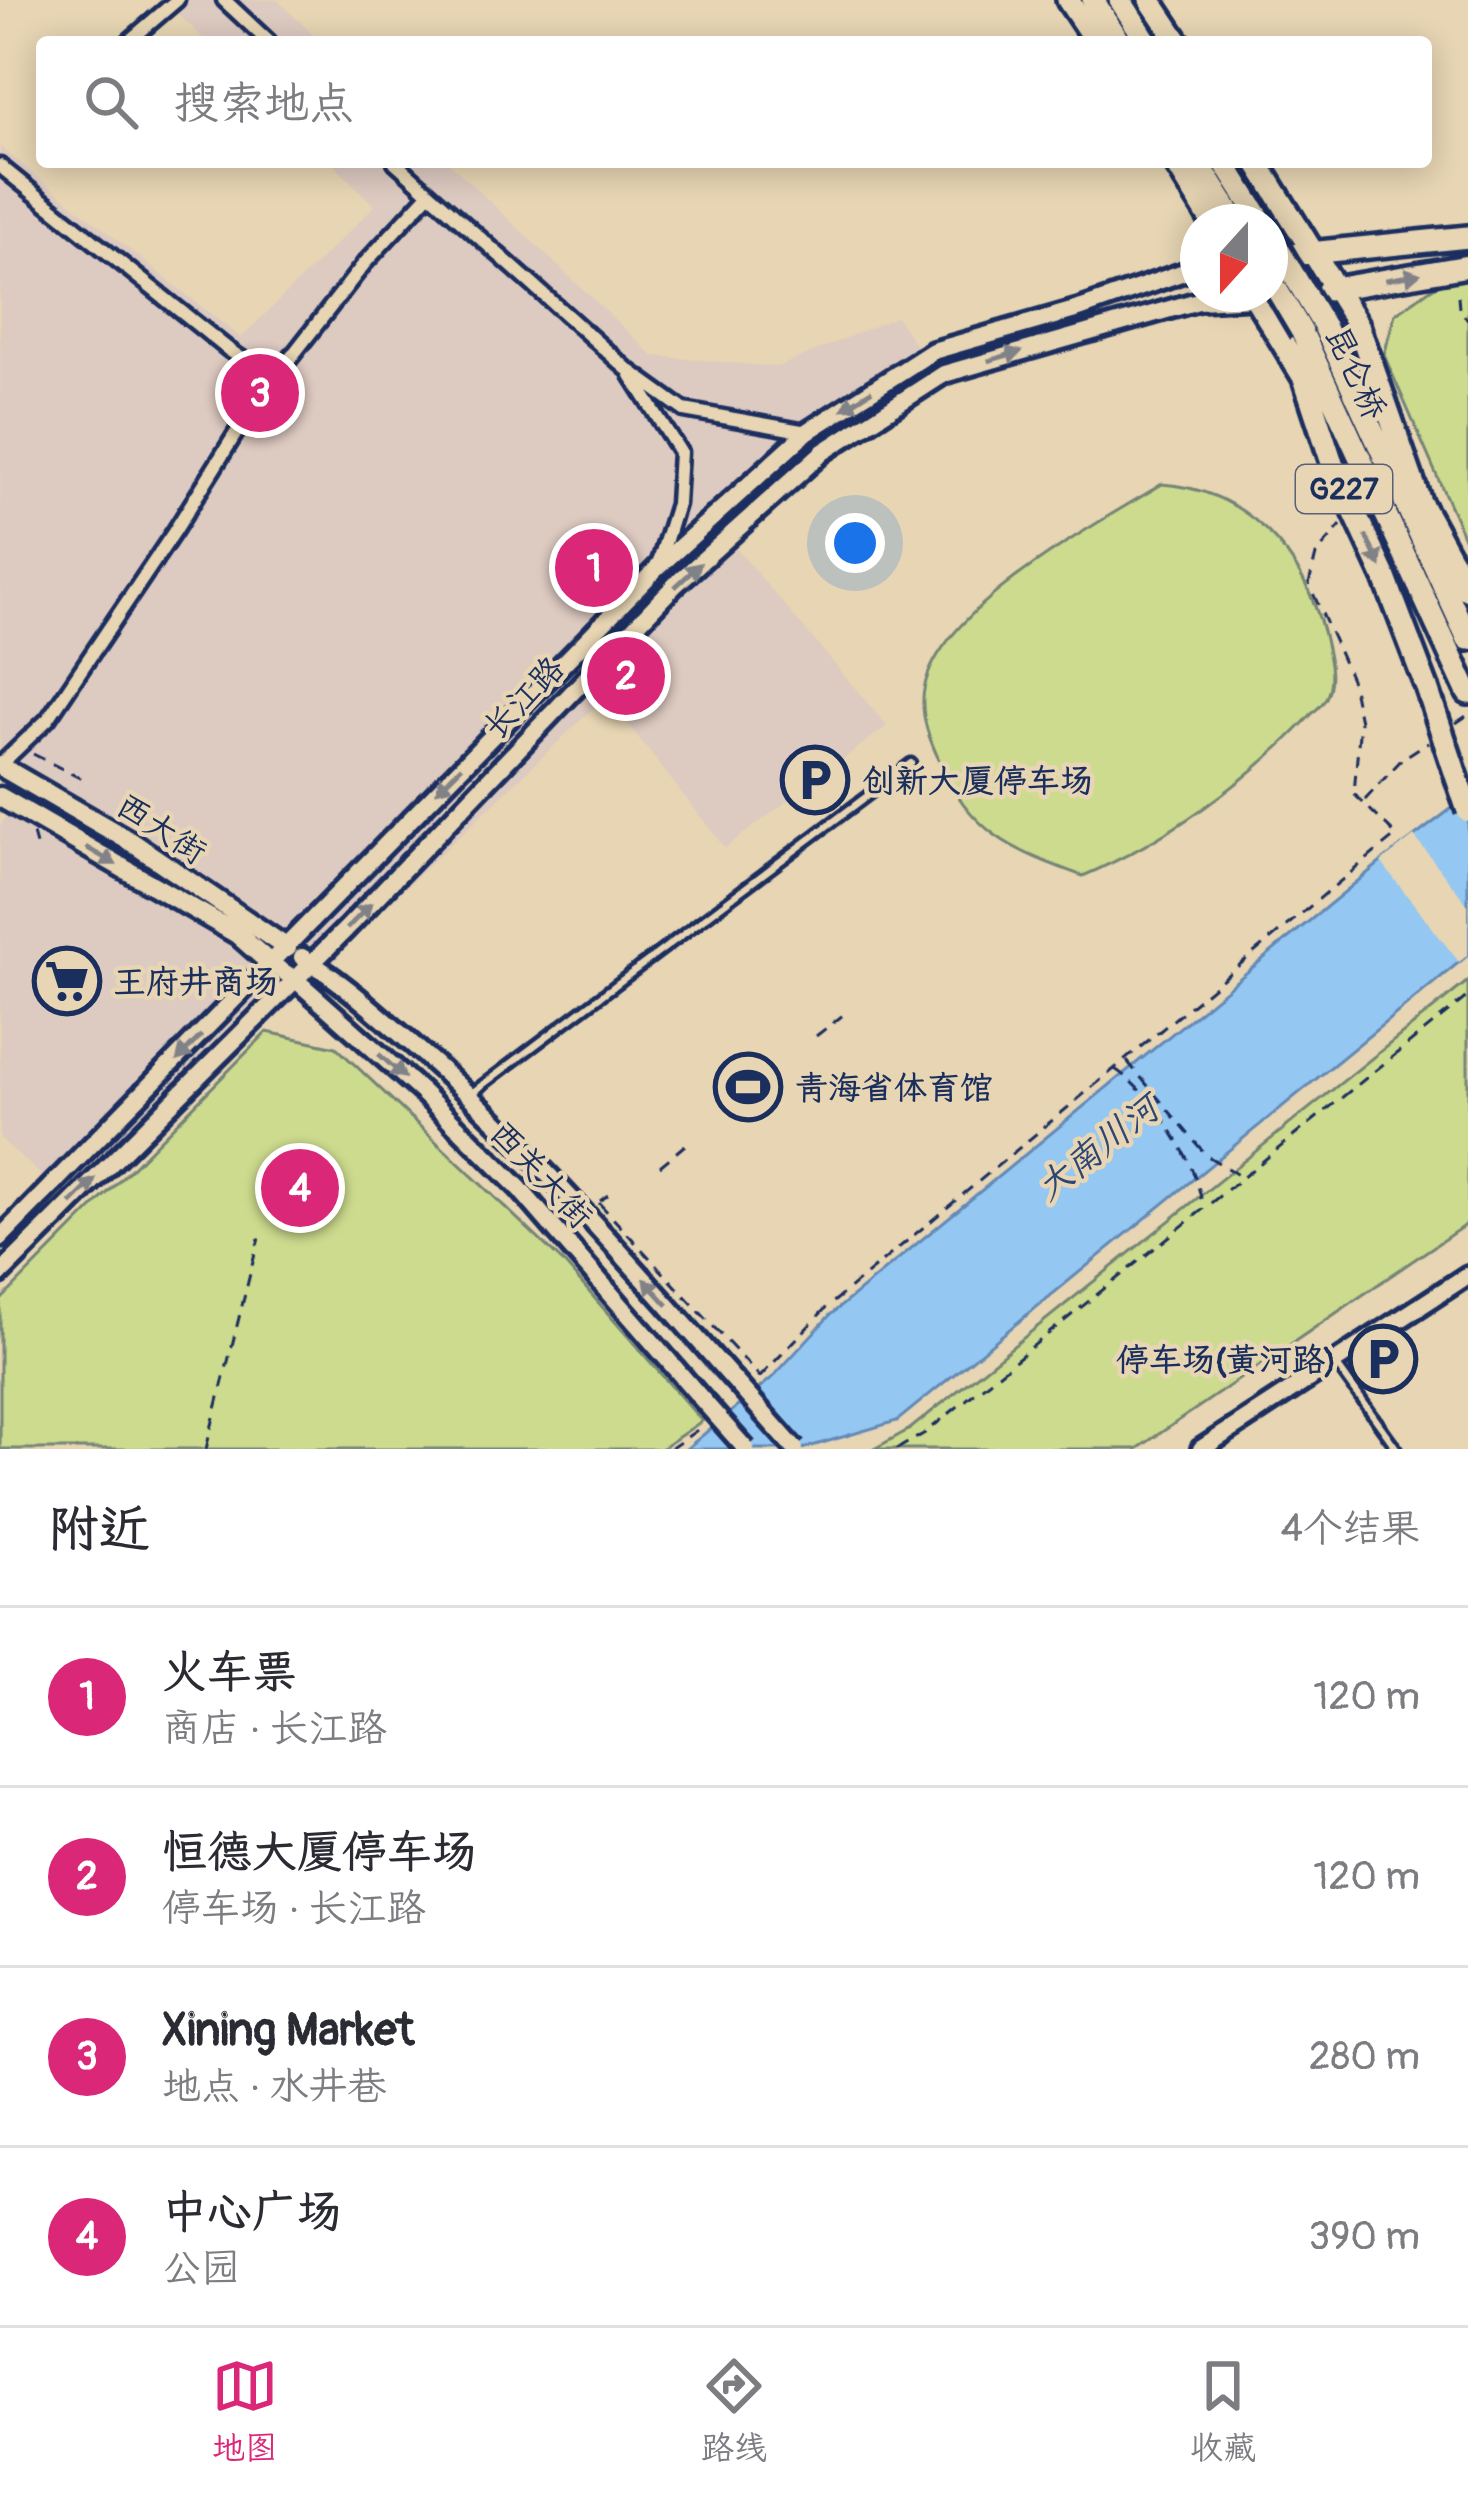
<!DOCTYPE html>
<html lang="zh">
<head>
<meta charset="utf-8">
<style>
	:root { --surface:#fff; --page:#f2f2f3; --text:#2b2b33; --muted:#7c7c81; --line:#e1e1e2; --accent:#db2777 }
	body { margin:0; font-family:Pangolin,"LXGW WenKai TC",sans-serif; background:var(--page); color:var(--text) }
	.compass { position:absolute; left:1180px; top:204px; width:108px; height:108px; border-radius:50%; background:var(--surface); box-shadow:0 6px 30px #0003; rotate:201deg }
	.you { position:absolute; left:855px; top:543px; width:42px; height:42px; margin:-30px; border:9px solid #fff; border-radius:50%; background:#1a73e8; box-shadow:0 0 0 18px #1a73e833 }
	.badge { display:grid; place-items:center; width:78px; height:78px; border-radius:50%; background:var(--accent); color:#fff; font-size:39px; font-weight:700 }
	.pin { position:absolute; translate:-50% -50%; border:6px solid #fff; box-shadow:0 3px 12px #0006 }
	.list { margin:0; padding:0; list-style:none }
	h2 { display:flex; justify-content:space-between; align-items:center; height:156px; margin:0; padding:0 48px; font-size:51px }
	h2 small { font-size:39px; font-weight:400; color:var(--muted) }
	.list li { display:grid; grid-template-columns:78px 1fr auto; gap:36px; align-items:center; box-sizing:border-box; height:180px; padding:0 48px; border-top:3px solid var(--line) }
	.list b { display:block; font-size:45px; white-space:nowrap }
	.list p { margin:0; font-size:39px; white-space:nowrap; color:var(--muted) }
	.list em { font-size:39px; font-style:normal; color:var(--muted) }
	.icon { flex:none; width:66px; height:66px; fill:none; stroke:currentColor; stroke-width:2; stroke-linecap:round; stroke-linejoin:round }
	.map { position:relative; flex:none; width:1468px; height:1449px; overflow:hidden }
	.search { position:absolute; background:var(--surface); box-shadow:0 6px 30px #0003; left:36px; right:36px; top:36px; height:132px; display:flex; align-items:center; gap:30px; box-sizing:border-box; padding:0 42px; border-radius:12px; color:var(--muted); font-size:45px }
	.sheet { height:876px; background:var(--surface) }
	nav { display:flex; justify-content:space-around; align-items:center; box-sizing:border-box; height:168px; border-top:3px solid var(--line); background:var(--surface); font-size:33px; color:var(--muted) }
	nav a { display:grid; justify-items:center; gap:6px }
	nav .on { color:var(--accent) }
	.map>svg:first-child { display:block }
	.built { fill:#ddcac1 }
	.green { fill:#cddb8e; stroke:#748576; stroke-width:3 }
	.water { fill:#94c7f1; stroke:#648ab6; stroke-width:3 }
	.pier { fill:#e7d5b3 }
	.lines { fill:none; stroke-linecap:round; stroke-linejoin:round }
	.lane-casing { stroke:#1b2f5e; stroke-width:15 }
	.street-casing { stroke:#1b2f5e; stroke-width:21 }
	.secondary-casing { stroke:#1b2f5e; stroke-width:26 }
	.primary-casing { stroke:#1b2f5e; stroke-width:27 }
	.highway-casing { stroke:#1b2f5e; stroke-width:30 }
	.path { stroke:#1b2f5e; stroke-width:3; stroke-dasharray:12 9; stroke-linecap:butt }
	.lane { stroke:#e7d5b3; stroke-width:6 }
	.street { stroke:#e7d5b3; stroke-width:12 }
	.secondary { stroke:#e7d5b3; stroke-width:16 }
	.primary { stroke:#e7d5b3; stroke-width:18 }
	.highway { stroke:#e7d5b3; stroke-width:21 }
	.secondary-bridge-casing { stroke:#1b2f5e; stroke-width:26; stroke-linecap:butt }
	.highway-bridge-casing { stroke:#1b2f5e; stroke-width:30; stroke-linecap:butt }
	.secondary-bridge { stroke:#e7d5b3; stroke-width:16 }
	.highway-bridge { stroke:#e7d5b3; stroke-width:21 }
	.oneway { fill:#818288 }
	.labels { text-anchor:middle; stroke-width:9; stroke-linejoin:round; paint-order:stroke }
	.shield { fill:#e7d5b3; stroke:#586178; stroke-width:3 }
	.shield-label { font-size:30px; font-weight:bold; fill:#1b2f5e }
	.street-label { font-size:33px; fill:#1b2f5e; stroke:#e7d5b3 }
	.poi-label { font-size:33px; font-weight:bold; fill:#1b2f5e; stroke:#e7d5b3; text-anchor:start }
	.water-label { font-size:36px; font-style:italic; fill:#2d4674; stroke:#e7d5b3 }
</style>
</head>
<body>
<div class="map">
<svg width="1468" height="1449" viewBox="0 0 1468 1449">
	<rect width="100%" height="100%" fill="#e7d5b3"/>
	<filter id="ink" filterUnits="userSpaceOnUse"><feTurbulence type="fractalNoise" baseFrequency=".00833" numOctaves="2"/><feDisplacementMap in="SourceGraphic" scale="24" xChannelSelector="R" yChannelSelector="G"/><feConvolveMatrix kernelMatrix="1 2 1 2 8 2 1 2 1" color-interpolation-filters="sRGB"/></filter>
	<g filter="url(#ink)">
		<path class="built" d="M164 0H277L321 42H207Z
			M0 147 241 338 375 206 331 162H448L653 356 778 367 896 317 932 368 813 445 717 526 887 726 725 848 606 696 370 921 333 963 79 1209 0 1138V826L27 782 0 766Z"/>
		<path class="green" d="M1459 276H1468V547L1384 355 1395 314 1432 288Z
			M1162 484C1247 490 1304 554 1324 635 1328 654 1336 679 1326 698 1323 705 1313 712 1308 718 1247 783 1165 841 1083 876 1014 851 969 833 939 760 930 740 922 721 923 699 926 614 1096 525 1162 484Z
			M1468 981V1223L1137 1449H874L910 1429Z
			M267 1032 336 1047 563 1262 702 1421 661 1449H0V1301Z"/>
		<path class="water" d="M1468 796V955L897 1421 802 1449H686L773 1377 830 1315 1381 862Z"/>
		<path class="pier" d="M1414 836 1468 905V955L1459 962 1381 862Z"/>
		<g class="lines">
			<defs>
				<path id="lane" d="M473 1092 911 763
					M1336 1364 1397 1449"/>
				<path id="street" d="M224 0 269 42
					M128 42 177 0
					M395 162 627 369 684 410 807 432
					M0 166 229 350 273 380
					M631 375 680 452 677 504 658 565
					M0 765 48 719 174 532 253 406 364 264 429 194"/>
				<path id="secondary" d="M302 957C342 981 375 1012 410 1042 528 1144 630 1263 733 1379
					M271 964 295 979 422 1092 519 1188 707 1405
					M0 1238 658 567 807 432 933 351 1082 308 1198 267
					M0 1274 346 929 675 585 823 452 944 374 1198 301 1255 298
					M1201 1449 1468 1275"/>
				<path id="primary" d="M0 766 133 843 287 948
					M0 797 237 934 271 964"/>
				<path id="highway" d="M1068 0 1096 42
					M1093 0 1120 42
					M1120 0 1147 42
					M1150 0 1178 42
					M1175 162 1212 222
					M1198 162 1236 222
					M1224 162 1262 222
					M1257 162 1358 325 1420 502 1468 590
					M1270 257 1468 237
					M1328 290 1468 266
					M1253 294 1304 378 1333 466 1385 578 1427 688
					M1324 326 1468 639
					M1302 332 1468 693"/>
			</defs>
			<use href="#lane" class="lane-casing"/>
			<use href="#street" class="street-casing"/>
			<use href="#secondary" class="secondary-casing"/>
			<use href="#primary" class="primary-casing"/>
			<use href="#highway" class="highway-casing"/>
			<path class="path" d="M1458 296 1459 309 1468 320
				M1456 723 1468 715
				M33 754 82 779
				M1365 800 1402 759 1428 742
				M33 834 38 852
				M816 1036 847 1012
				M1127 1061 1206 1155 1241 1177
				M1115 1069C1152 1094 1196 1159 1202 1204
				M660 1166 685 1145
				M600 1201 608 1195
				M599 1203 760 1377
				M760 1377 825 1309 1396 835 1354 794 1360 721 1351 679 1309 584 1316 555 1341 525
				M206 1449 259 1238
				M670 1449 703 1426
				M897 1449 925 1433 1468 996"/>
			<use href="#lane" class="lane"/>
			<use href="#street" class="street"/>
			<use href="#secondary" class="secondary"/>
			<use href="#primary" class="primary"/>
			<use href="#highway" class="highway"/>
			<defs>
				<path id="secondary-bridge" d="M733 1379 795 1449
					M707 1405 746 1449"/>
				<path id="highway-bridge" d="M1270 235 1324 326
					M1270 278 1302 332
					M1427 688 1468 811"/>
			</defs>
			<use href="#secondary-bridge" class="secondary-bridge-casing"/>
			<use href="#highway-bridge" class="highway-bridge-casing"/>
			<use href="#secondary-bridge" class="secondary-bridge"/>
			<use href="#highway-bridge" class="highway-bridge"/>
		</g>
		<defs><path id="oneway-solid" d="M-6-.8H1V-3.2L6.5 0L1 3.2V.8H-6Z" transform="scale(3)"/></defs>
		<g class="oneway">
			<use href="#oneway-solid" transform="translate(1403 277) rotate(-10)"/>
			<use href="#oneway-solid" transform="translate(1005 356) rotate(-16)"/>
			<use href="#oneway-solid" transform="translate(857 400) rotate(147)"/>
			<use href="#oneway-solid" transform="translate(1373 551) rotate(65)"/>
			<use href="#oneway-solid" transform="translate(688 575) rotate(-43)"/>
			<use href="#oneway-solid" transform="translate(449 779) rotate(135)"/>
			<use href="#oneway-solid" transform="translate(101 856) rotate(30)"/>
			<use href="#oneway-solid" transform="translate(359 916) rotate(-46)"/>
			<use href="#oneway-solid" transform="translate(189 1048) rotate(134)"/>
			<use href="#oneway-solid" transform="translate(392 1066) rotate(42)"/>
			<use href="#oneway-solid" transform="translate(83 1191) rotate(-45)"/>
			<use href="#oneway-solid" transform="translate(656 1292) rotate(-132)"/>
		</g>
	</g>
	<defs>
		<symbol id="parking-ring" viewBox="-11 -11 22 22"><circle r="9.5" fill="#e7d5b3" stroke="#1b2f5e" stroke-width="1.5"/><path d="M-3.5-5.5H1a3.5 3.5 0 0 1 0 7H-1V5.5H-3.5ZM-1-3.4V-.6H.8a1.4 1.4 0 0 0 0-2.8Z" fill="#1b2f5e"/></symbol>
		<symbol id="supermarket-ring" viewBox="-11 -11 22 22"><circle r="9.5" fill="#e7d5b3" stroke="#1b2f5e" stroke-width="1.5"/><path d="M-6-5.5h2.5l.6 2H6L4.5 2H-2.5L-4.4-4H-6ZM-1.5 3.2a1.3 1.3 0 1 0 .1 0ZM3 3.2a1.3 1.3 0 1 0 .1 0Z" fill="#1b2f5e"/></symbol>
		<symbol id="stadium-ring" viewBox="-11 -11 22 22"><circle r="9.5" fill="#e7d5b3" stroke="#1b2f5e" stroke-width="1.5"/><path d="M0-5a6.5 5 0 1 0 0 10a6.5 5 0 1 0 0-10ZM-3.5-1.8h7v3.6h-7Z" fill="#1b2f5e"/></symbol>
	</defs>
	<g fill-rule="evenodd">
		<use href="#parking-ring" x="777" y="742" width="76" height="76"/>
		<use href="#supermarket-ring" x="29" y="943" width="76" height="76"/>
		<use href="#stadium-ring" x="710" y="1049" width="76" height="76"/>
		<use href="#parking-ring" x="1345" y="1321" width="76" height="76"/>
	</g>
	<g class="labels">
		<rect class="shield" x="1296" y="465" width="96" height="48" rx="9"/>
		<g class="shield-label">
			<text x="1344" y="499">G227</text>
		</g>
		<g class="street-label">
			<text transform="translate(1357 372) rotate(65)" y="12">昆仑桥</text>
			<text transform="translate(523 697) rotate(-46)" y="12">长江路</text>
			<text transform="translate(162 828) rotate(33)" y="12">西大街</text>
			<text transform="translate(542 1174) rotate(47)" y="12">西关大街</text>
		</g>
		<g class="poi-label">
			<text x="862" y="792">创新大厦停车场</text>
			<text x="113" y="993">王府井商场</text>
			<text x="795" y="1099">青海省体育馆</text>
			<text x="1336" y="1371" text-anchor="end">停车场(黄河路)</text>
		</g>
		<g class="water-label">
			<text transform="translate(1097 1147) rotate(-38)" y="13">大南川河</text>
		</g>
	</g>
</svg>
<svg class="compass" viewBox="-18 -18 36 36"><path d="M0-13l5 13h-10z" fill="#e53935"/><path d="M0 13l5-13h-10z" fill="#7c7c81"/></svg>
<div class="you"></div>
<div class="pin badge" style="left:594px;top:568px">1</div>
<div class="pin badge" style="left:626px;top:676px">2</div>
<div class="pin badge" style="left:260px;top:393px">3</div>
<div class="pin badge" style="left:300px;top:1188px">4</div>
<div class="search"><svg class="icon" aria-label="search" viewBox="0 0 24 24"><circle cx="10" cy="10" r="6"/><path d="M15 15l6 6"/></svg>搜索地点</div>
</div>
<section class="sheet">
<h2>附近<small>4个结果</small></h2>
<ul class="list">
<li><span class="badge">1</span><div><b>火车票</b><p>商店 · 长江路</p></div><em>120 m</em></li>
<li><span class="badge">2</span><div><b>恒德大厦停车场</b><p>停车场 · 长江路</p></div><em>120 m</em></li>
<li><span class="badge">3</span><div><b>Xining Market</b><p>地点 · 水井巷</p></div><em>280 m</em></li>
<li><span class="badge">4</span><div><b>中心广场</b><p>公园</p></div><em>390 m</em></li>
</ul>
</section>
<nav>
<a class="on"><svg class="icon" aria-label="map" viewBox="0 0 24 24"><path d="M3 6l6-2 6 2 6-2v14l-6 2-6-2-6 2zM9 4v14M15 6v14"/></svg>地图</a>
<a><svg class="icon" aria-label="directions" viewBox="0 0 24 24"><path d="M12 3l9 9-9 9-9-9zM9 14v-3h6M13 9l2 2-2 2"/></svg>路线</a>
<a><svg class="icon" aria-label="saved" viewBox="0 0 24 24"><path d="M7 4h10v16l-5-4-5 4z"/></svg>收藏</a>
</nav>
</body>
</html>
